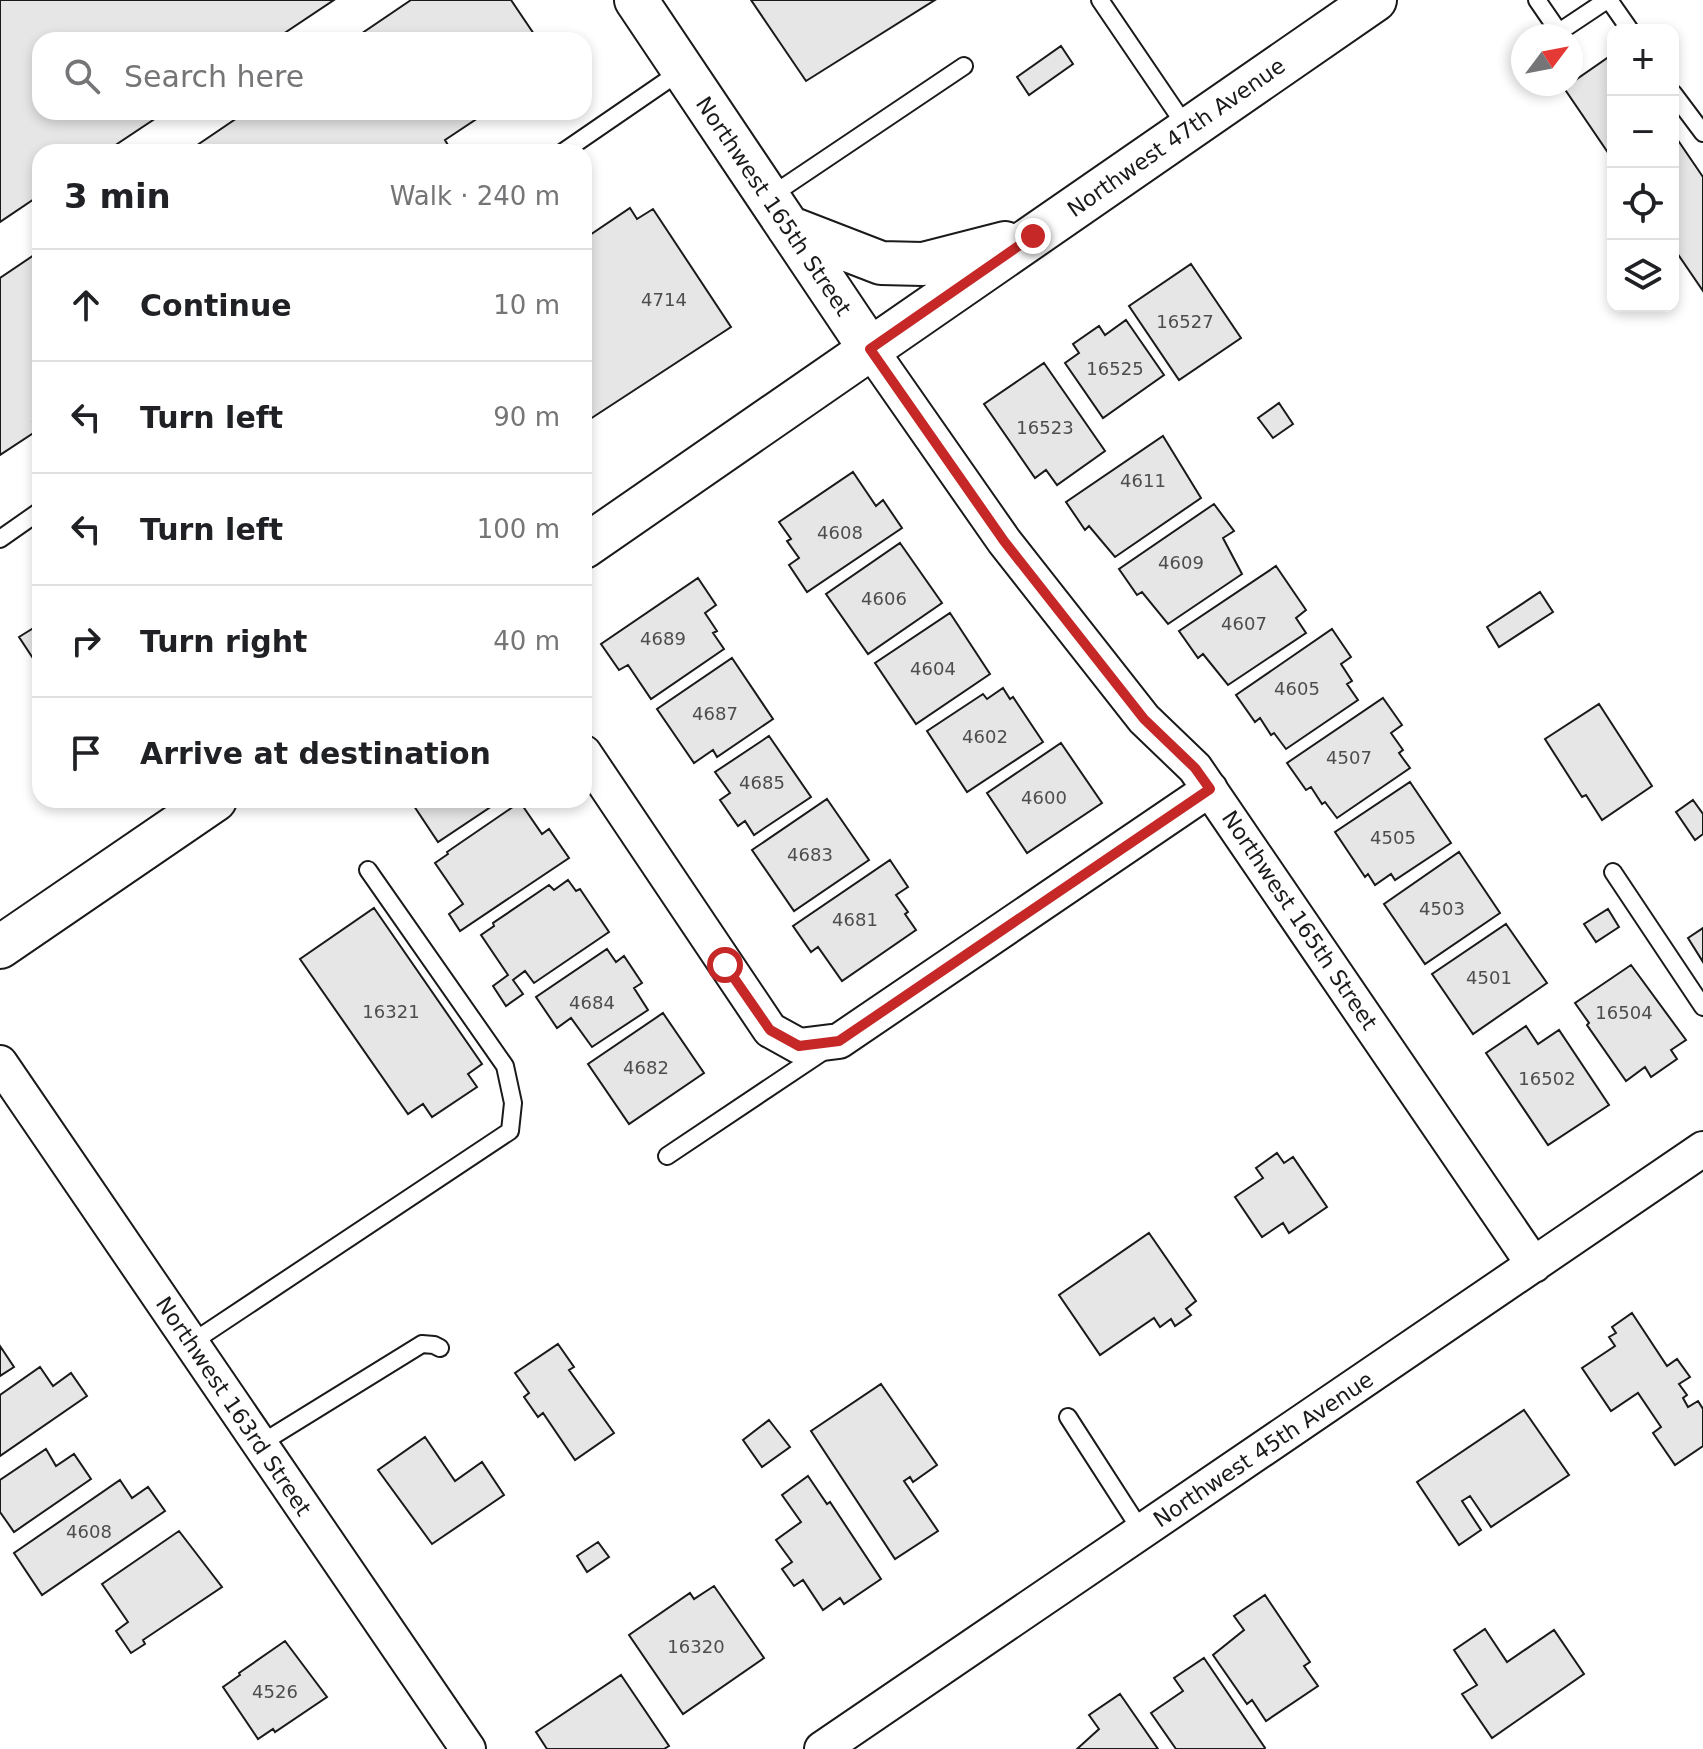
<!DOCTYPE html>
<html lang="en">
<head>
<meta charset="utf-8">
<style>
	:root { --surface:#fff; --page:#f6f6f6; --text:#202124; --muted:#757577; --line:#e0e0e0 }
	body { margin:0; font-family:"DejaVu Sans",sans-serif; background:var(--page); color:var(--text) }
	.controls { position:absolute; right:24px; top:24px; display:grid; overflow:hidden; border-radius:16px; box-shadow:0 4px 12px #0003 }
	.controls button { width:72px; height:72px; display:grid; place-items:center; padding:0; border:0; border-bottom:2px solid var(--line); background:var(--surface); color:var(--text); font:40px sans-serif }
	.compass { position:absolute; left:1511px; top:24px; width:72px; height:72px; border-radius:50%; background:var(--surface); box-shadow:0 4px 12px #0003; rotate:58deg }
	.stop { position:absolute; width:24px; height:24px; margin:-18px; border:6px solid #c62828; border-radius:50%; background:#fff }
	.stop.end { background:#c62828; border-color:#fff; box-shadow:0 2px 8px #0008 }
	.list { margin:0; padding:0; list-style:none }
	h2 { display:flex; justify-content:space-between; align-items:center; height:104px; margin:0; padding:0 32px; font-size:34px }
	h2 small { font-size:26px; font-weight:400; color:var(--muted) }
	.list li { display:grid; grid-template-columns:52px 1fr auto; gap:24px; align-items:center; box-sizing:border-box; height:112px; padding:0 32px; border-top:2px solid var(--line) }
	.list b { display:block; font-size:30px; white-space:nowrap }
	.list em { font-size:26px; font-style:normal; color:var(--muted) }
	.icon { flex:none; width:44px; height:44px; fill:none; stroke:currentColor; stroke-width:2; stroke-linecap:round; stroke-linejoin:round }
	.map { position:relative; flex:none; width:1703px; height:1749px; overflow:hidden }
	.search { position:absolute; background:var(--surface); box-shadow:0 4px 12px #0003; left:32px; top:32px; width:560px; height:88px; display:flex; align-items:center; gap:20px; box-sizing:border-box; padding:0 28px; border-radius:24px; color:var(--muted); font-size:30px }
	.panel { position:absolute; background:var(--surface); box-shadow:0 4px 12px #0003; left:32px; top:144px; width:560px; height:664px; border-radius:24px }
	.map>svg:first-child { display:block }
	.building { fill:#e6e6e6; stroke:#1a1a1a; stroke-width:2 }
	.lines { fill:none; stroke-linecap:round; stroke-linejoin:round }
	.service-casing { stroke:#1a1a1a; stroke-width:20 }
	.minor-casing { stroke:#1a1a1a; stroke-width:38 }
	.tertiary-casing { stroke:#1a1a1a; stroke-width:46 }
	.service { stroke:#fff; stroke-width:16 }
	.minor { stroke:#fff; stroke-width:34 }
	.tertiary { stroke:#fff; stroke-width:42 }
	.route { stroke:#c62828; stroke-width:10 }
	.labels { text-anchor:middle; stroke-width:6; stroke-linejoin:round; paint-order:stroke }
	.number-label { font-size:18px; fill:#4d4d4d }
	.street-label { font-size:22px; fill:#1a1a1a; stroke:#fff }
</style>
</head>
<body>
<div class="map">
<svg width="1703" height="1749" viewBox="0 0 1703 1749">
	<rect width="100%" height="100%" fill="#fff"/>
	<path class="building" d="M0 0H334L274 40H40V112H165L105 152H40V195L0 222Z
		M411 0H511L538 40H352Z
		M751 0H935L806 81Z
		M1061 46 1073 64 1029 95 1017 77Z
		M1613 54V160L1564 88Z
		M246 112H487L445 140 452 152H187Z
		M1673 133 1703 177V291L1673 247Z
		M630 208 637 219 653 209 731 327 584 423V251L590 248 584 239Z
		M40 251V417L33 422 38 430 0 455V278Z
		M1191 264 1241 338 1179 380 1129 306Z
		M1126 320 1164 375 1103 418 1065 363 1079 353 1073 344 1099 326 1105 335Z
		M1044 363 1105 451 1057 485 1046 470 1035 478 984 404Z
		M1279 403 1293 424 1273 438 1258 418Z
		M1163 436 1201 498 1115 557 1089 526 1085 530 1066 502Z
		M853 472 876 506 883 500 902 528 807 592 789 565 799 558 787 541 791 539 779 522Z
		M1214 504 1234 531 1223 538 1242 574 1168 624 1142 592 1137 595 1119 569Z
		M900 543 942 603 868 654 826 594Z
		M1276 566 1306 610 1296 618 1306 633 1228 685 1203 654 1198 658 1179 631Z
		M698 578 716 605 705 613 717 631 713 633 724 649 651 699 628 665 619 670 601 644Z
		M1540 592 1553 612 1499 647 1487 627Z
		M950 613 990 674 916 724 875 663Z
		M40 624V669L19 637Z
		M1332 629 1351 657 1341 664 1352 681 1347 684 1358 700 1286 749 1274 733 1271 735 1260 718 1255 722 1236 695Z
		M732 658 773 719 717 757 713 750 694 763 657 709Z
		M1003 688 1010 699 1013 697 1043 742 967 792 927 731 983 694 987 699Z
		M1383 698 1402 725 1391 733 1403 750 1399 753 1410 768 1337 818 1325 802 1322 804 1311 787 1306 790 1287 763Z
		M1599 704 1652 786 1602 820 1586 795 1582 797 1545 739Z
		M769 736 811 797 754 835 745 821 738 826 720 800 730 793 715 772Z
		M1061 743 1102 803 1027 853 987 793Z
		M1410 782 1451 843 1395 880 1391 874 1375 885 1368 874 1365 877 1335 832Z
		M827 799 869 860 794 911 752 850Z
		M410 800H501L438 842Z
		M1693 800 1703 814V834L1695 840 1676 812Z
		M520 802 542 834 549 829 569 858 460 931 449 914 463 904 435 863 448 854 447 852Z
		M1459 852 1500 913 1425 964 1384 904Z
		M890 860 908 887 896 895 908 912 905 914 916 930 842 981 818 947 811 952 793 926Z
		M568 880 576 891 580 889 609 932 534 983 525 971 513 980 523 994 506 1006 493 986 508 975 481 935 494 926 493 923 549 885 554 890Z
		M374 908 482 1064 468 1074 477 1087 432 1117 423 1104 408 1114 300 959Z
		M1608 909 1619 927 1596 942 1584 924Z
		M1506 924 1547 983 1473 1034 1432 974Z
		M1703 928V962L1688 938Z
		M607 949 616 962 624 956 642 983 634 988 648 1010 592 1047 571 1018 557 1028 536 997Z
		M1631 965 1686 1040 1671 1050 1677 1059 1651 1077 1645 1067 1626 1081 1587 1025 1589 1023 1575 1003Z
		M663 1013 704 1073 629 1124 588 1064Z
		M1526 1026 1538 1044 1559 1030 1609 1105 1548 1145 1486 1053Z
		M1277 1153 1284 1163 1293 1157 1327 1207 1289 1233 1283 1223 1262 1237 1235 1197 1263 1178 1256 1168Z
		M1149 1233 1196 1301 1186 1309 1191 1315 1175 1326 1171 1319 1160 1327 1154 1318 1100 1355 1059 1295Z
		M1632 1313 1667 1366 1677 1359 1690 1377 1679 1384 1687 1395 1683 1398 1688 1407 1698 1401 1703 1409V1446L1675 1465 1653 1433 1661 1427 1638 1393 1611 1411 1582 1368 1615 1346 1609 1337 1616 1333 1612 1327Z
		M558 1344 574 1367 569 1370 614 1433 575 1460 543 1413 538 1417 524 1397 529 1393 515 1373Z
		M0 1346 14 1367 0 1376Z
		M40 1367 53 1386 71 1373 87 1396 0 1456V1395Z
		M881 1384 937 1465 913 1482 910 1477 904 1481 938 1531 895 1559 811 1431Z
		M1524 1410 1569 1475 1491 1527 1470 1496 1462 1501 1481 1530 1459 1545 1417 1482Z
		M769 1420 790 1447 762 1467 743 1440Z
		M425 1437 455 1481 482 1462 504 1495 432 1544 378 1470Z
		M46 1449 56 1466 74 1454 91 1479 14 1532 0 1512V1480Z
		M808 1476 827 1504 830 1502 881 1579 844 1604 840 1598 823 1610 803 1580 794 1586 782 1569 792 1562 776 1540 801 1522 782 1495Z
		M120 1480 132 1498 148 1487 165 1511 42 1595 14 1553Z
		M179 1531 222 1587 143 1640 145 1644 131 1653 116 1631 128 1622 102 1584Z
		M598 1542 609 1557 587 1572 577 1556Z
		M714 1586 764 1658 683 1714 629 1635 690 1593 694 1599Z
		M1265 1595 1310 1662 1304 1666 1318 1686 1266 1721 1252 1700 1247 1704 1213 1655 1244 1630 1234 1616Z
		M1485 1629 1507 1662 1554 1630 1584 1674 1492 1738 1462 1694 1477 1685 1454 1650Z
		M285 1641 327 1697 275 1732 273 1729 258 1739 223 1687 240 1675 239 1673Z
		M1204 1658 1265 1748 1264 1749H1176L1151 1713 1183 1691 1174 1678Z
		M621 1675 669 1746 664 1749H547L536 1732Z
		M1120 1694 1158 1749H1077L1099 1729 1089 1715Z"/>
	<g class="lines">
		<defs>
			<path id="service" d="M1100 0 1187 128
				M1537 0 1559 32 1607 0
				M1609 0 1630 30
				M1673 93 1703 133
				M563 152 681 71
				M769 197 964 66
				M0 539 40 511
				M1613 872 1703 1007
				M667 1156 824 1051
				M191 1343 510 1131 513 1103 505 1066 368 870
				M1068 1417 1142 1532
				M260 1444 422 1344 434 1345 440 1348"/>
			<path id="minor" d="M870 349 1004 541 1144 719 1195 768 1534 1265
				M584 753 770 1030 799 1046 839 1041 1210 789
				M0 1063 468 1749
				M822 1749 1703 1149"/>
			<path id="tertiary" d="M636 0 870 349
				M788 227 881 263 923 264 1005 243
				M584 547 1375 0
				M0 947 215 800"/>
		</defs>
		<use href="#service" class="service-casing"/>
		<use href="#minor" class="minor-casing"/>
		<use href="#tertiary" class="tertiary-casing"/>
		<use href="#service" class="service"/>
		<use href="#minor" class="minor"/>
		<use href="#tertiary" class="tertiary"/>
	</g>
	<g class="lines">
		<path class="route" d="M725 965 770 1030 799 1046 839 1041 1210 789 1195 768 1144 719 1004 541 870 349 1033 236"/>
	</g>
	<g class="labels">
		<g class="number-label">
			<text x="664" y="306">4714</text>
			<text x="1185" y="328">16527</text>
			<text x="1115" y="375">16525</text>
			<text x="1045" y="434">16523</text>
			<text x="1143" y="487">4611</text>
			<text x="840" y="539">4608</text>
			<text x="1181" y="569">4609</text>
			<text x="884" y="605">4606</text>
			<text x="1244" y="630">4607</text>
			<text x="663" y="645">4689</text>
			<text x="933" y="675">4604</text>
			<text x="1297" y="695">4605</text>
			<text x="715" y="720">4687</text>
			<text x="985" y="743">4602</text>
			<text x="1349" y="764">4507</text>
			<text x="762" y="789">4685</text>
			<text x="1044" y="804">4600</text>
			<text x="1393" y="844">4505</text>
			<text x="810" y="861">4683</text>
			<text x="1442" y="915">4503</text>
			<text x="855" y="926">4681</text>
			<text x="1489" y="984">4501</text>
			<text x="592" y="1009">4684</text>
			<text x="391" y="1018">16321</text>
			<text x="1624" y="1019">16504</text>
			<text x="646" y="1074">4682</text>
			<text x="1547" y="1085">16502</text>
			<text x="89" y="1538">4608</text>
			<text x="696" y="1653">16320</text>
			<text x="275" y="1698">4526</text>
		</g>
		<g class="street-label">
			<text transform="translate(1176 137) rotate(-35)" y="8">Northwest 47th Avenue</text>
			<text transform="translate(774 206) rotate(56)" y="8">Northwest 165th Street</text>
			<text transform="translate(1300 920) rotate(56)" y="8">Northwest 165th Street</text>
			<text transform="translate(234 1406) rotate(56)" y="8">Northwest 163rd Street</text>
			<text transform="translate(1263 1449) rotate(-34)" y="8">Northwest 45th Avenue</text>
		</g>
	</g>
</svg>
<div class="controls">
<button>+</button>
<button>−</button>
<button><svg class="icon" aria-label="locate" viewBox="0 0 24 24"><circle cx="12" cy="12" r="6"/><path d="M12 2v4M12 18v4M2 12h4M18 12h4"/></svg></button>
<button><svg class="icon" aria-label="layers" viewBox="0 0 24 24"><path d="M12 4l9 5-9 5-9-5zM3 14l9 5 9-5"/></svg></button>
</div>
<svg class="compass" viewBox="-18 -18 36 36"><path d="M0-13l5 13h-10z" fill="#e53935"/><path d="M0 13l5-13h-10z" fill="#757577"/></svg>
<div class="stop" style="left:725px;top:965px"></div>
<div class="stop end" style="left:1033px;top:236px"></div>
<div class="search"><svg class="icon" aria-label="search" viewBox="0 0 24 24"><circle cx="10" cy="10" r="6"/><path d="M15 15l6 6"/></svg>Search here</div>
<section class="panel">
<h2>3 min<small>Walk · 240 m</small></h2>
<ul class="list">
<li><svg class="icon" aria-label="ahead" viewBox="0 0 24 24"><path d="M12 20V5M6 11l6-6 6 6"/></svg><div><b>Continue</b></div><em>10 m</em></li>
<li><svg class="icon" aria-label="left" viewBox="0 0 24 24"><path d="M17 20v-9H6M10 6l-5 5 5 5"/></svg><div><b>Turn left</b></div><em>90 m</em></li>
<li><svg class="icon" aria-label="left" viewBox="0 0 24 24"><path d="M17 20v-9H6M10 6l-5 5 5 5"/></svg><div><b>Turn left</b></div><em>100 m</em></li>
<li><svg class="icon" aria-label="right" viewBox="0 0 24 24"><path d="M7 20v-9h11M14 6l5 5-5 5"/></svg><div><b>Turn right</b></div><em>40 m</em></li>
<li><svg class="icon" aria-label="arrive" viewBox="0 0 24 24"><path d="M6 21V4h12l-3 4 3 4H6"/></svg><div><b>Arrive at destination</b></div></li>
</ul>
</section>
</div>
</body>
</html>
